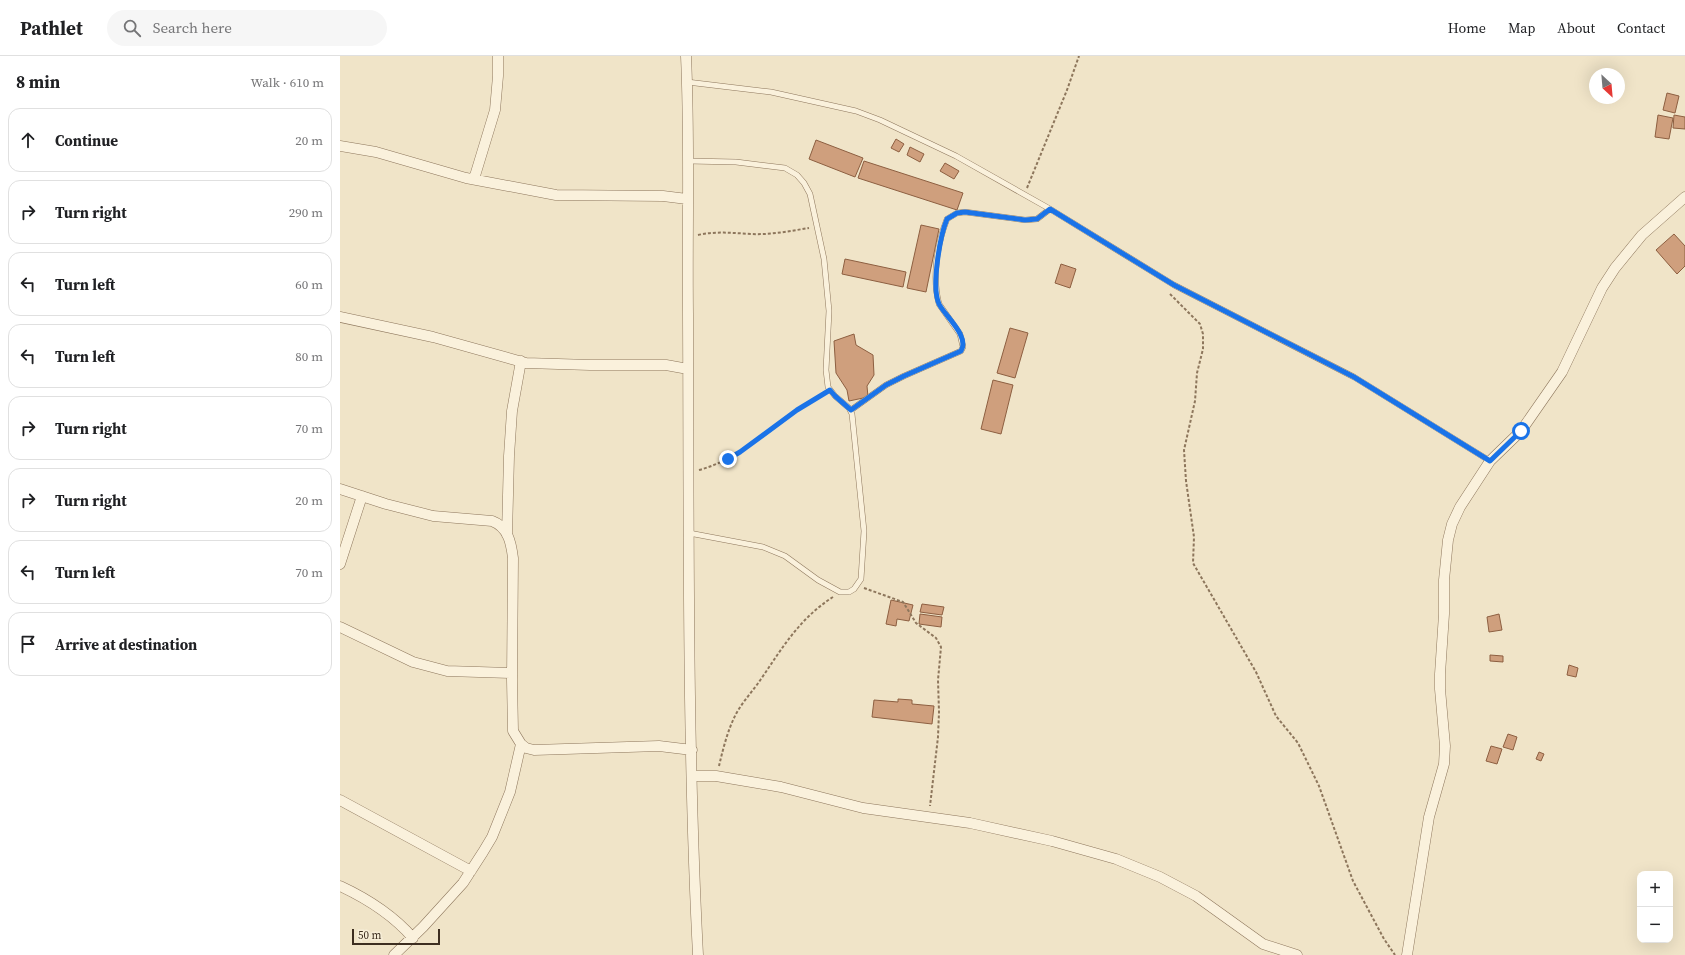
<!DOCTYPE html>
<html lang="en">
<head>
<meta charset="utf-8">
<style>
	:root { --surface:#fff; --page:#f6f6f6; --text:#202124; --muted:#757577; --line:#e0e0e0 }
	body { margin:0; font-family:"Source Serif 4",serif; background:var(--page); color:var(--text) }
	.controls { position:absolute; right:12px; bottom:12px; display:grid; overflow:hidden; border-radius:8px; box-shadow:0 4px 16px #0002 }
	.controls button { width:36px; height:36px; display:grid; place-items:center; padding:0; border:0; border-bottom:1px solid var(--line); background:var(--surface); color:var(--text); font:20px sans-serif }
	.compass { position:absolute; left:1249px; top:12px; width:36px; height:36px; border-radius:50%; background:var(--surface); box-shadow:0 4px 16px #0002; rotate:154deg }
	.scale { position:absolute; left:12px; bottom:10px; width:88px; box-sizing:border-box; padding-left:4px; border:2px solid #3d2e20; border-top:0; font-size:11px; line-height:14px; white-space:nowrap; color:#3d2e20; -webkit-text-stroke:3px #f7eed8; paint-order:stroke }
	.stop { position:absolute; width:12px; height:12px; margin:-9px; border:3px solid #1a73e8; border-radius:50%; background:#fff }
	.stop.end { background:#1a73e8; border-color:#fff; box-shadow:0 1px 4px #0008 }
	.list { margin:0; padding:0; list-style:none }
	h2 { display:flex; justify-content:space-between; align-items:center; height:52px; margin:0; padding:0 16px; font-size:17px }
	h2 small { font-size:13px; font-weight:400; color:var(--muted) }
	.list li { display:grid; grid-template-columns:26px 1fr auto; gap:12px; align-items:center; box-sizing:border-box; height:64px; margin:0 8px 8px; padding:0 8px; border:1px solid var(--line); border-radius:12px }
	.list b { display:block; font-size:15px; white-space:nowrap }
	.list em { font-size:13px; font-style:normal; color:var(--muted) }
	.icon { flex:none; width:22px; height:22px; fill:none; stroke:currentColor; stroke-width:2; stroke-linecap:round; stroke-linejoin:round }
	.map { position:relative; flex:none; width:1345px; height:899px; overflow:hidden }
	header { display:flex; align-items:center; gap:24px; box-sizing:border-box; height:56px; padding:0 20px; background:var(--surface); border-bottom:1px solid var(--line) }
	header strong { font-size:19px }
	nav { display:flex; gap:22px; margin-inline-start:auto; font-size:14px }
	.search { width:280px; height:36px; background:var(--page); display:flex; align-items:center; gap:10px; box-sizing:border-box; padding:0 14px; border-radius:22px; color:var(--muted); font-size:15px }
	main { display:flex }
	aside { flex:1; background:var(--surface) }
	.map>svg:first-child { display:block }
	.building { fill:#cf9f7d; stroke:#8d5f41 }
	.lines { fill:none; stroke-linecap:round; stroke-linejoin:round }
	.service-casing { stroke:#8d765c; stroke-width:6 }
	.minor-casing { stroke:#8d765c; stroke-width:11 }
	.path { stroke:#8d765c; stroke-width:2; stroke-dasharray:3 2; stroke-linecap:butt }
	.service { stroke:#faf1dc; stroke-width:5 }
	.minor { stroke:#faf1dc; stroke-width:10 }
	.route { stroke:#1a73e8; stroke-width:5 }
</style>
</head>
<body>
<header>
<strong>Pathlet</strong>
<div class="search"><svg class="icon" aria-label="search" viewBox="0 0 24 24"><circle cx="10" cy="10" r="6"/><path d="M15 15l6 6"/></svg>Search here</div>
<nav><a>Home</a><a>Map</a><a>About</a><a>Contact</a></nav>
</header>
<main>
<aside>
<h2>8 min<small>Walk · 610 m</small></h2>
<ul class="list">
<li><svg class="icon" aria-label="ahead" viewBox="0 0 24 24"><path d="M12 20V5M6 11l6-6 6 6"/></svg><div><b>Continue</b></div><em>20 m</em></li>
<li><svg class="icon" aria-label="right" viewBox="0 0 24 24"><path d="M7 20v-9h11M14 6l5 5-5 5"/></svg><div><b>Turn right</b></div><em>290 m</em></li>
<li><svg class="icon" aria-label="left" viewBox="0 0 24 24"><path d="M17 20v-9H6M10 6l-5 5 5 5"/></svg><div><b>Turn left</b></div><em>60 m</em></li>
<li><svg class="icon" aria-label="left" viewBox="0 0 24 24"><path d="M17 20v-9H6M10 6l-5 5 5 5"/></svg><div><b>Turn left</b></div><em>80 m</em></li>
<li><svg class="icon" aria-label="right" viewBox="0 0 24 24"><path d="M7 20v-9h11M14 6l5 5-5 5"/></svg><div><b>Turn right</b></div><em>70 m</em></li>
<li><svg class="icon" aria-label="right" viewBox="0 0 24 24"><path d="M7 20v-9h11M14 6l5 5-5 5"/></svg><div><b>Turn right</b></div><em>20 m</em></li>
<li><svg class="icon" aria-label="left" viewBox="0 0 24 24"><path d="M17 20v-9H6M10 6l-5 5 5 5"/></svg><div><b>Turn left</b></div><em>70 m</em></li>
<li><svg class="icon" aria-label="arrive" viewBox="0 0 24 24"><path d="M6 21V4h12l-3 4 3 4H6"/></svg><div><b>Arrive at destination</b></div></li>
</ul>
</aside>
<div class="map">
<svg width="1345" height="899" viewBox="0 0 1345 899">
	<rect width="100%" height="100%" fill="#f0e4c8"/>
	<path class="building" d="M1327 37 1339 40 1335 57 1323 54Z
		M1318 59 1333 62 1329 83 1315 81Z
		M1334 59 1345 61V73L1333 72Z
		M556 83 564 88 559 96 551 92Z
		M476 84 523 102 515 121 469 103Z
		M570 91 584 98 580 106 567 99Z
		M524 105 623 137 617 154 518 122Z
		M605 107 619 115 614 123 600 115Z
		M581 169 599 173 586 236 567 232Z
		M1334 178 1345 190V210L1337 218 1316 194Z
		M505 203 566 216 563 231 502 218Z
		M721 208 736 213 730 232 715 227Z
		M670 272 688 277 675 322 657 317Z
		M514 278 516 289 533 299 534 319 527 330 528 341 509 345 507 334 496 317 494 285Z
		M653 324 673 329 661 378 641 373Z
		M551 544 573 549 569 565 557 563 556 570 546 568Z
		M582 548 604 551 602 559 580 556Z
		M580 558 602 561 601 571 579 568Z
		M1159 558 1162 574 1149 576 1147 561Z
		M1150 599 1163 600V606L1150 605Z
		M1229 609 1238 612 1236 621 1227 619Z
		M558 643 572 644V648L594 650 592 668 532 661 534 644 558 646Z
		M1168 678 1177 681 1173 694 1163 691Z
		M1151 690 1162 693 1157 708 1146 705Z
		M1199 696 1204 698 1201 705 1196 703Z"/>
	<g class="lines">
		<defs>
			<path id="service" d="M347 26 431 36 516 55 540 64 616 100 710 153
				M349 105 396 106 445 112 457 119 464 127 470 138 484 203 489 255 486 314 488 331 495 340 509 352 512 358 524 475 521 523 514 533 509 536H500L478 524 445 500 423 491 349 477
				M511 354 546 329 564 320 621 295 623 291 620 278 599 248C592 222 597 188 607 163L617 157 625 156 685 164 697 163 710 153 834 229 1014 321 1150 405"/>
			<path id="minor" d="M346 0C350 86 347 172 348 257 349 471 347 686 358 899
				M0 90 36 96 126 122 216 139 323 140 347 143
				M134 123 155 54 158 20V0
				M0 261 93 281 186 307 250 309H326L348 313
				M0 433 46 448 93 460 152 465C168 471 171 486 173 502L172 624 173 675 181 688 186 692 194 694 319 690 352 694
				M167 479 169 400 172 355 181 305
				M0 508 22 440
				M0 571 73 606 107 615 172 617
				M352 720H376L441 731 523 752 630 767 712 785 776 803 820 821 856 840 923 888 957 899
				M0 744 131 815
				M0 830C28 843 53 859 73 882
				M54 899 83 871 123 827 143 796 152 781 170 736 181 688
				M1067 899 1089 761 1104 708 1105 690 1100 633V618L1104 558V524L1108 484 1112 468 1120 451 1150 405 1181 375 1222 316 1262 232 1275 212 1302 179 1345 141"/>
		</defs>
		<use href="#service" class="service-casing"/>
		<use href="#minor" class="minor-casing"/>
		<path class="path" d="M687 132 727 34 739 0
			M358 179C376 175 393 177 411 178 431 179 450 175 469 172
			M830 238 860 268 863 278V293L857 317 855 345 844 394 846 425 854 481 853 507 916 616 936 660 958 687 979 730 1013 825 1044 883 1055 899
			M359 414C407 401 442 361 484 337
			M524 532 563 546 576 567 596 582 601 591 598 624 599 656 598 681 590 750
			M379 710C383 693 388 673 396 658 403 645 413 635 421 623 443 591 459 563 493 541"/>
		<use href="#service" class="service"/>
		<use href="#minor" class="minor"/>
	</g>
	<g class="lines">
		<path class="route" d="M388 403 400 396 457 354 490 334 495 340 511 354 546 329 564 320 621 295C630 280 605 260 599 248 591 231 600 180 607 163L617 157 625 156 685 164 697 163 710 153 834 229 1014 321 1150 405 1181 375"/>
	</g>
</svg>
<div class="controls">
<button>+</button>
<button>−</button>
</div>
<svg class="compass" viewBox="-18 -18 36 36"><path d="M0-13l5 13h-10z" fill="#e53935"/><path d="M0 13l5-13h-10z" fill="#757577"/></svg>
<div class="scale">50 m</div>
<div class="stop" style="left:1181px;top:375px"></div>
<div class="stop end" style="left:388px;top:403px"></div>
</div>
</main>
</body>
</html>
